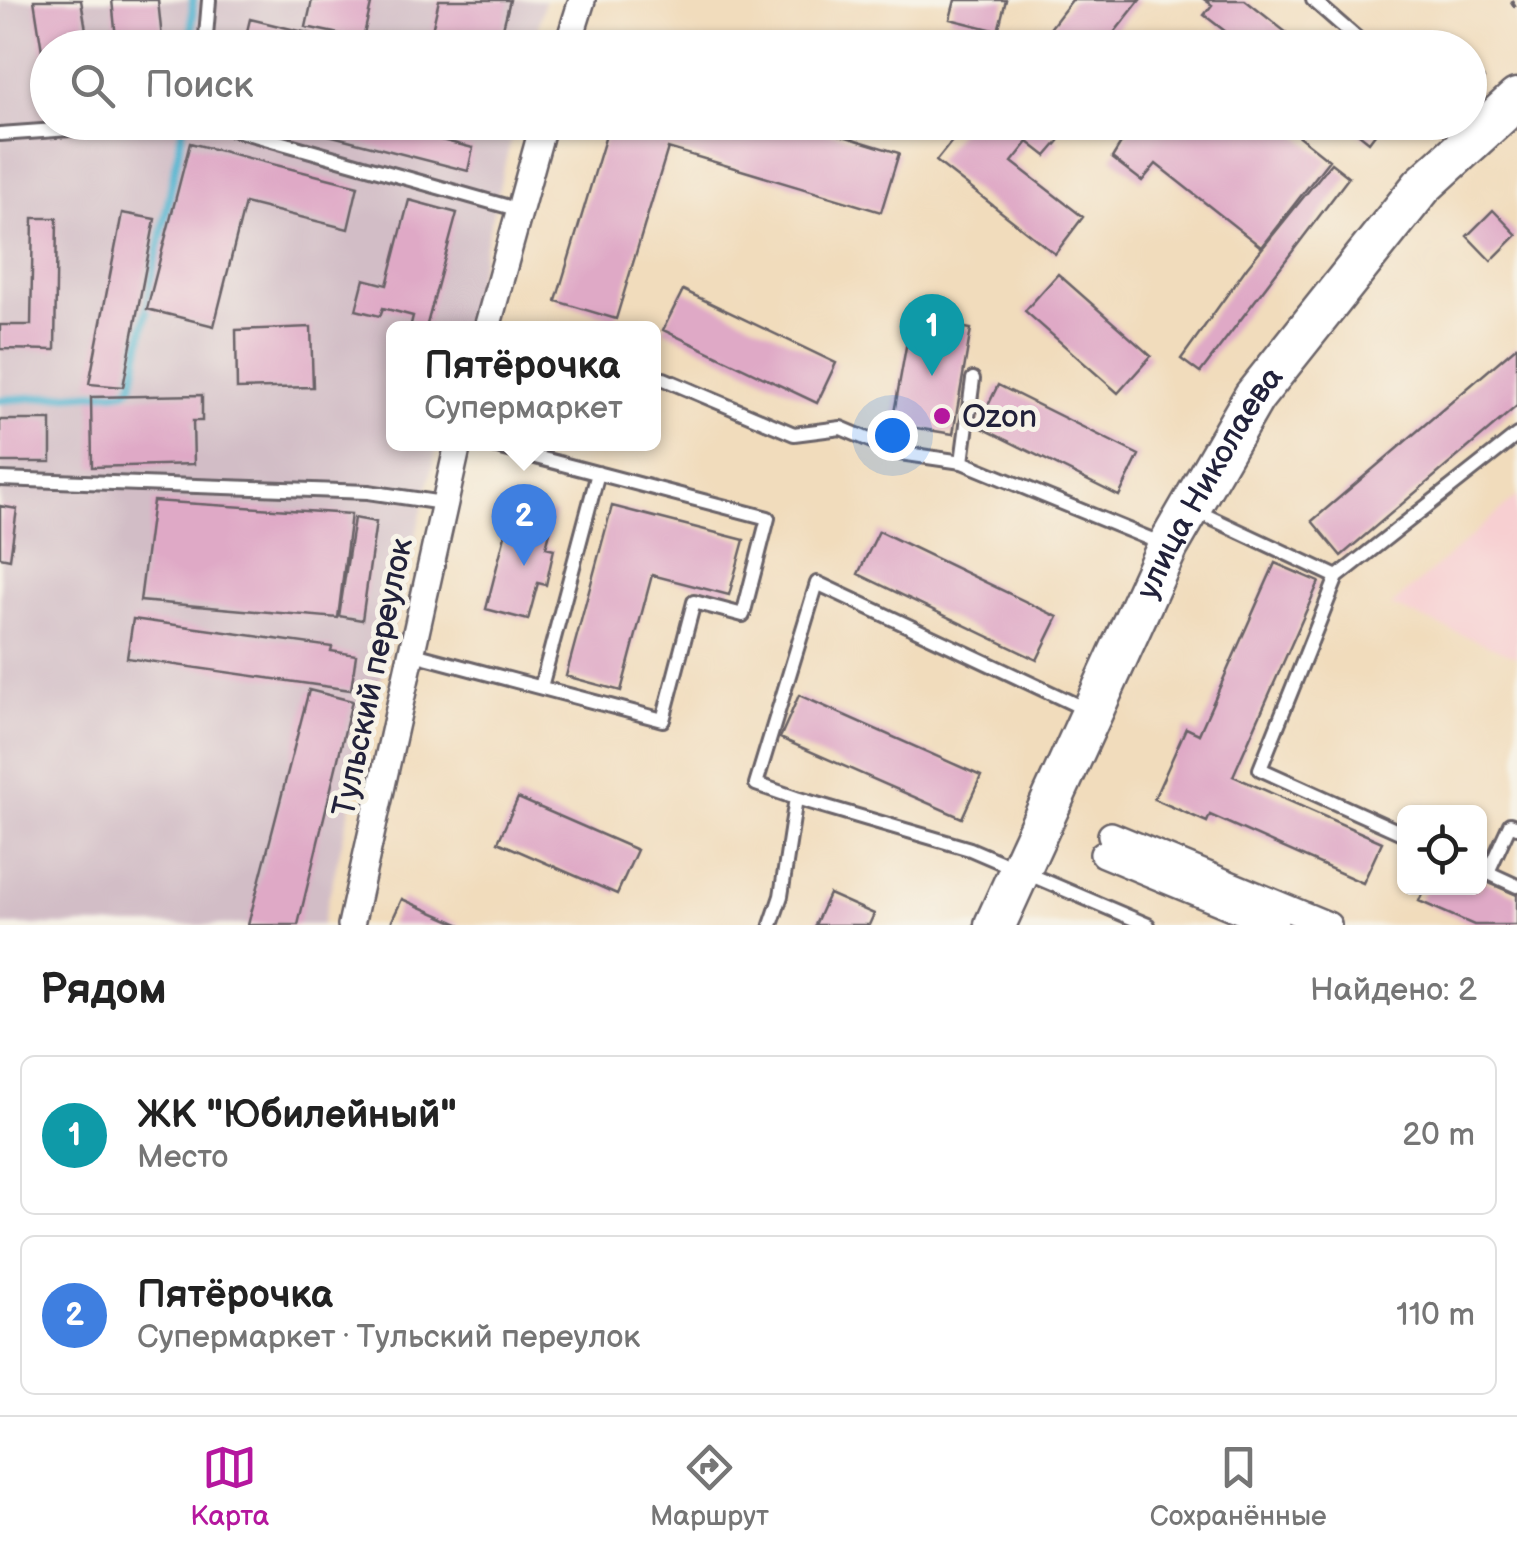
<!DOCTYPE html>
<html lang="ru">
<head>
<meta charset="utf-8">
<style>
	:root { --surface:#fff; --page:#f2f2f2; --text:#222; --muted:#767676; --line:#e0e0e0; --accent:#b5179e }
	body { margin:0; font-family:"Balsamiq Sans",sans-serif; background:var(--page); color:var(--text) }
	.controls { position:absolute; right:30px; bottom:30px; display:grid; overflow:hidden; border-radius:15px; box-shadow:0 2px 8px #0004 }
	.controls button { width:90px; height:90px; display:grid; place-items:center; padding:0; border:0; border-bottom:2px solid var(--line); background:var(--surface); color:var(--text); font:50px sans-serif }
	.you { position:absolute; left:892px; top:435px; width:35px; height:35px; margin:-25px; border:8px solid #fff; border-radius:50%; background:#1a73e8; box-shadow:0 0 0 15px #1a73e833 }
	.badge { display:grid; place-items:center; width:65px; height:65px; border-radius:50%; background:var(--accent); color:#fff; font-size:32px; font-weight:700 }
	.pin { position:absolute; translate:-50% -82px; filter:drop-shadow(0 2px 5px #0008) }
	.pin::after { content:''; position:absolute; top:52px; width:35px; height:30px; background:inherit; clip-path:polygon(0 0,100% 0,50% 100%) }
	.popup { position:absolute; left:386px; top:321px; width:275px; height:130px; box-sizing:border-box; display:grid; place-content:center; border-radius:15px; background:var(--surface); filter:drop-shadow(0 2px 8px #0005); font-size:32px; white-space:nowrap; color:var(--muted) }
	.popup b { font-size:38px; color:var(--text) }
	.popup::after { content:''; position:absolute; left:50%; top:100%; margin-left:-20px; border:20px solid transparent; border-top-color:var(--surface) }
	.list { margin:0; padding:0; list-style:none }
	h2 { display:flex; justify-content:space-between; align-items:center; height:130px; margin:0; padding:0 40px; font-size:42px }
	h2 small { font-size:32px; font-weight:400; color:var(--muted) }
	.list li { display:grid; grid-template-columns:65px 1fr auto; gap:30px; align-items:center; box-sizing:border-box; height:160px; margin:0 20px 20px; padding:0 20px; border:2px solid var(--line); border-radius:15px }
	.list b { display:block; font-size:38px; white-space:nowrap }
	.list p { margin:0; font-size:32px; white-space:nowrap; color:var(--muted) }
	.list em { font-size:32px; font-style:normal; color:var(--muted) }
	.icon { flex:none; width:55px; height:55px; fill:none; stroke:currentColor; stroke-width:2; stroke-linecap:round; stroke-linejoin:round }
	.map { position:relative; flex:none; width:1517px; height:925px; overflow:hidden }
	.search { position:absolute; background:var(--surface); box-shadow:0 2px 8px #0004; left:30px; right:30px; top:30px; height:110px; display:flex; align-items:center; gap:25px; box-sizing:border-box; padding:0 35px; border-radius:55px; color:var(--muted); font-size:38px }
	.sheet { height:490px; background:var(--surface) }
	nav { display:flex; justify-content:space-around; align-items:center; box-sizing:border-box; height:140px; border-top:2px solid var(--line); background:var(--surface); font-size:28px; color:var(--muted) }
	nav a { display:grid; justify-items:center; gap:5px }
	nav .on { color:var(--accent) }
	.map>svg:first-child { display:block }
	.built { fill:#f7cfd1 }
	.industrial { fill:#d2bdc6 }
	.lines { fill:none; stroke-linecap:round; stroke-linejoin:round }
	.stream { stroke:#51b4d0; stroke-width:8 }
	.building { fill:#dfa9c6 }
	.lane-casing { stroke:#6a6368; stroke-width:18 }
	.street-casing { stroke:#6a6368; stroke-width:30 }
	.primary-casing { stroke:#6a6368; stroke-width:45 }
	.path { stroke:#6a6368; stroke-width:4; stroke-dasharray:8 8; stroke-linecap:butt }
	.lane { stroke:#fff; stroke-width:12 }
	.street { stroke:#fff; stroke-width:25 }
	.primary { stroke:#fff; stroke-width:40 }
	.poi-dot { fill:#b5179e; stroke:#f7f3e8; stroke-width:4 }
	.labels { text-anchor:middle; stroke-width:10; stroke-linejoin:round; paint-order:stroke }
	.poi-label { font-size:32px; fill:#22223b; stroke:#f7f3e8; text-anchor:start }
	.street-label { font-size:32px; fill:#22223b; stroke:#f7f3e8 }
</style>
</head>
<body>
<div class="map">
<svg width="1517" height="925" viewBox="0 0 1517 925">
	<rect width="100%" height="100%" fill="#f7f3e8"/>
	<filter id="ink" filterUnits="userSpaceOnUse"><feTurbulence type="fractalNoise" baseFrequency=".01" numOctaves="2"/><feDisplacementMap in="SourceGraphic" scale="20" xChannelSelector="R" yChannelSelector="G"/><feConvolveMatrix kernelMatrix="1 2 1 2 8 2 1 2 1" color-interpolation-filters="sRGB"/></filter>
	<filter id="wash" filterUnits="userSpaceOnUse"><feTurbulence type="fractalNoise" baseFrequency=".0048" numOctaves="4" result="noise"/><feDisplacementMap in="SourceGraphic" scale="40" xChannelSelector="R" yChannelSelector="G"/><feGaussianBlur stdDeviation="2.25" result="paint"/><feColorMatrix in="noise" values="0 0 0 0 0 0 0 0 0 0 0 0 0 0 0 0 0 1.4 0 .05"/><feComposite in="paint" operator="in"/></filter>
	<g filter="url(#wash)">
		<rect width="100%" height="100%" fill="#f1dcbc"/>
		<path class="built" d="M1517 496V657L1391 606Z"/>
		<path class="industrial" d="M0 0H545L533 47 48 48V122L515 123 465 328H394V444H438L322 925H0Z"/>
		<g class="lines">
			<path class="stream" d="M191 48 193 0
				M0 400 125 391 132 386 184 122"/>
		</g>
		<g id="blocks">
			<path class="building" d="M34 0H81L89 48H48L45 70Z
				M112 0H158L163 48H117Z
				M312 0H372L363 39 306 27Z
				M439 0H510L498 48H428Z
				M955 0H1006L998 31 950 19Z
				M1072 0H1140L1102 48H1035Z
				M1205 0H1245L1306 48H1247L1204 15 1212 5Z
				M250 19 362 46V48H243Z
				M278 122H417L414 133 473 148 468 171Z
				M610 122H797L899 153 881 212 668 148 616 319 556 301Z
				M976 122H1044L1040 126 1059 141 1046 156 1028 142 1012 162 1083 217 1055 254 936 161 965 125 971 129Z
				M1134 122H1281L1329 160 1261 247 1156 164 1142 181 1112 158Z
				M1344 122H1384L1369 142Z
				M190 143 358 186 348 229 245 203 214 326 147 309Z
				M1331 163 1349 177 1200 373 1181 359 1247 267Z
				M409 200 457 213 426 328H410L413 316 383 308 380 316 356 310 364 279 387 285Z
				M1493 210 1517 235 1491 261 1467 236Z
				M122 213 155 219 123 387 89 384Z
				M33 218H57L55 350 0 349V325H31Z
				M1058 274 1151 356 1118 393 1025 311Z
				M683 290 836 363 817 403 663 330Z
				M911 319 971 329 953 434 892 424Z
				M311 327 313 387 237 389 236 330Z
				M1517 346V406L1341 556 1312 521Z
				M998 385 1139 455 1119 496 978 426Z
				M202 395V421H193L194 464 92 467 91 397Z
				M0 420H51V462H0Z
				M153 501 351 514 338 618 140 601Z
				M513 504 555 514 546 547 554 549 546 585 538 583 528 620 486 609Z
				M0 506 17 509 10 559 0 557Z
				M612 506 744 540 729 595 652 575 621 691 566 676Z
				M354 518 376 522 362 620 339 616Z
				M879 531 1058 617 1037 660 858 574Z
				M1275 563 1319 582 1233 776 1382 842 1363 883 1210 815 1207 822 1154 799 1186 728 1199 734Z
				M133 619 332 647 331 651 356 655 351 690 127 658Z
				M309 690 352 701 298 925H248Z
				M799 695 981 776 962 818 780 738Z
				M518 798 637 850 617 894 498 842Z
				M1480 879 1517 895V925H1474L1419 901 1425 888H1480Z
				M829 894 874 914 869 925H815Z
				M402 899 461 925H390Z"/>
		</g>
	</g>
	<g filter="url(#ink)">
		<use href="#blocks" fill-opacity="0" stroke="#6a6368" stroke-width="2.5"/>
		<g class="lines">
			<defs>
				<path id="lane" d="M1313 0 1368 48
					M205 48 209 0
					M208 122 516 209
					M0 134 168 122
					M664 379 794 434 841 428 900 453 962 462 1165 545
					M962 462 973 379
					M0 479 368 492 443 503
					M1194 510 1337 577 1260 769 1404 834
					M1337 577 1517 435
					M410 653 663 720 694 602 743 615 768 518 486 444
					M541 687 598 473
					M796 798 756 784 817 583 1087 710
					M1480 869 1517 886
					M1488 872 1510 824 1517 827
					M771 925 781 896 796 798 970 849 1148 925"/>
				<path id="street" d="M567 48 582 0
					M487 328 544 122
					M1111 835 1328 925
					M1103 854 1275 925
					M351 925 458 444"/>
				<g id="primary">
					<path id="s1" d="M995 925 1168 546 1254 397 1422 186 1517 99"/>
				</g>
			</defs>
			<use href="#lane" class="lane-casing"/>
			<use href="#street" class="street-casing"/>
			<use href="#primary" class="primary-casing"/>
			<path class="path" d="M1511 0 1517 10
				M1472 65 1484 80"/>
			<use href="#lane" class="lane"/>
			<use href="#street" class="street"/>
			<use href="#primary" class="primary"/>
		</g>
	</g>
	<circle class="poi-dot" cx="942" cy="416" r="10"/>
	<g class="labels">
		<g class="poi-label">
			<text x="962" y="427">Ozon</text>
		</g>
		<g class="street-label">
			<text dy="11" stroke="none"><textPath href="#s1" startOffset="492">улица Николаева</textPath></text>
			<text transform="translate(372 677) rotate(-78)" y="11">Тульский переулок</text>
		</g>
	</g>
</svg>
<div class="controls">
<button><svg class="icon" aria-label="locate" viewBox="0 0 24 24"><circle cx="12" cy="12" r="6"/><path d="M12 2v4M12 18v4M2 12h4M18 12h4"/></svg></button>
</div>
<div class="you"></div>
<div class="pin badge" style="left:932px;top:376px;background:#0f9aa8">1</div>
<div class="pin badge" style="left:524px;top:566px;background:#3f7fe0">2</div>
<div class="popup"><b>Пятёрочка</b>Супермаркет</div>
<div class="search"><svg class="icon" aria-label="search" viewBox="0 0 24 24"><circle cx="10" cy="10" r="6"/><path d="M15 15l6 6"/></svg>Поиск</div>
</div>
<section class="sheet">
<h2>Рядом<small>Найдено: 2</small></h2>
<ul class="list">
<li><span class="badge" style="background:#0f9aa8">1</span><div><b>ЖК &quot;Юбилейный&quot;</b><p>Место</p></div><em>20 m</em></li>
<li><span class="badge" style="background:#3f7fe0">2</span><div><b>Пятёрочка</b><p>Супермаркет · Тульский переулок</p></div><em>110 m</em></li>
</ul>
</section>
<nav>
<a class="on"><svg class="icon" aria-label="map" viewBox="0 0 24 24"><path d="M3 6l6-2 6 2 6-2v14l-6 2-6-2-6 2zM9 4v14M15 6v14"/></svg>Карта</a>
<a><svg class="icon" aria-label="directions" viewBox="0 0 24 24"><path d="M12 3l9 9-9 9-9-9zM9 14v-3h6M13 9l2 2-2 2"/></svg>Маршрут</a>
<a><svg class="icon" aria-label="saved" viewBox="0 0 24 24"><path d="M7 4h10v16l-5-4-5 4z"/></svg>Сохранённые</a>
</nav>
</body>
</html>
